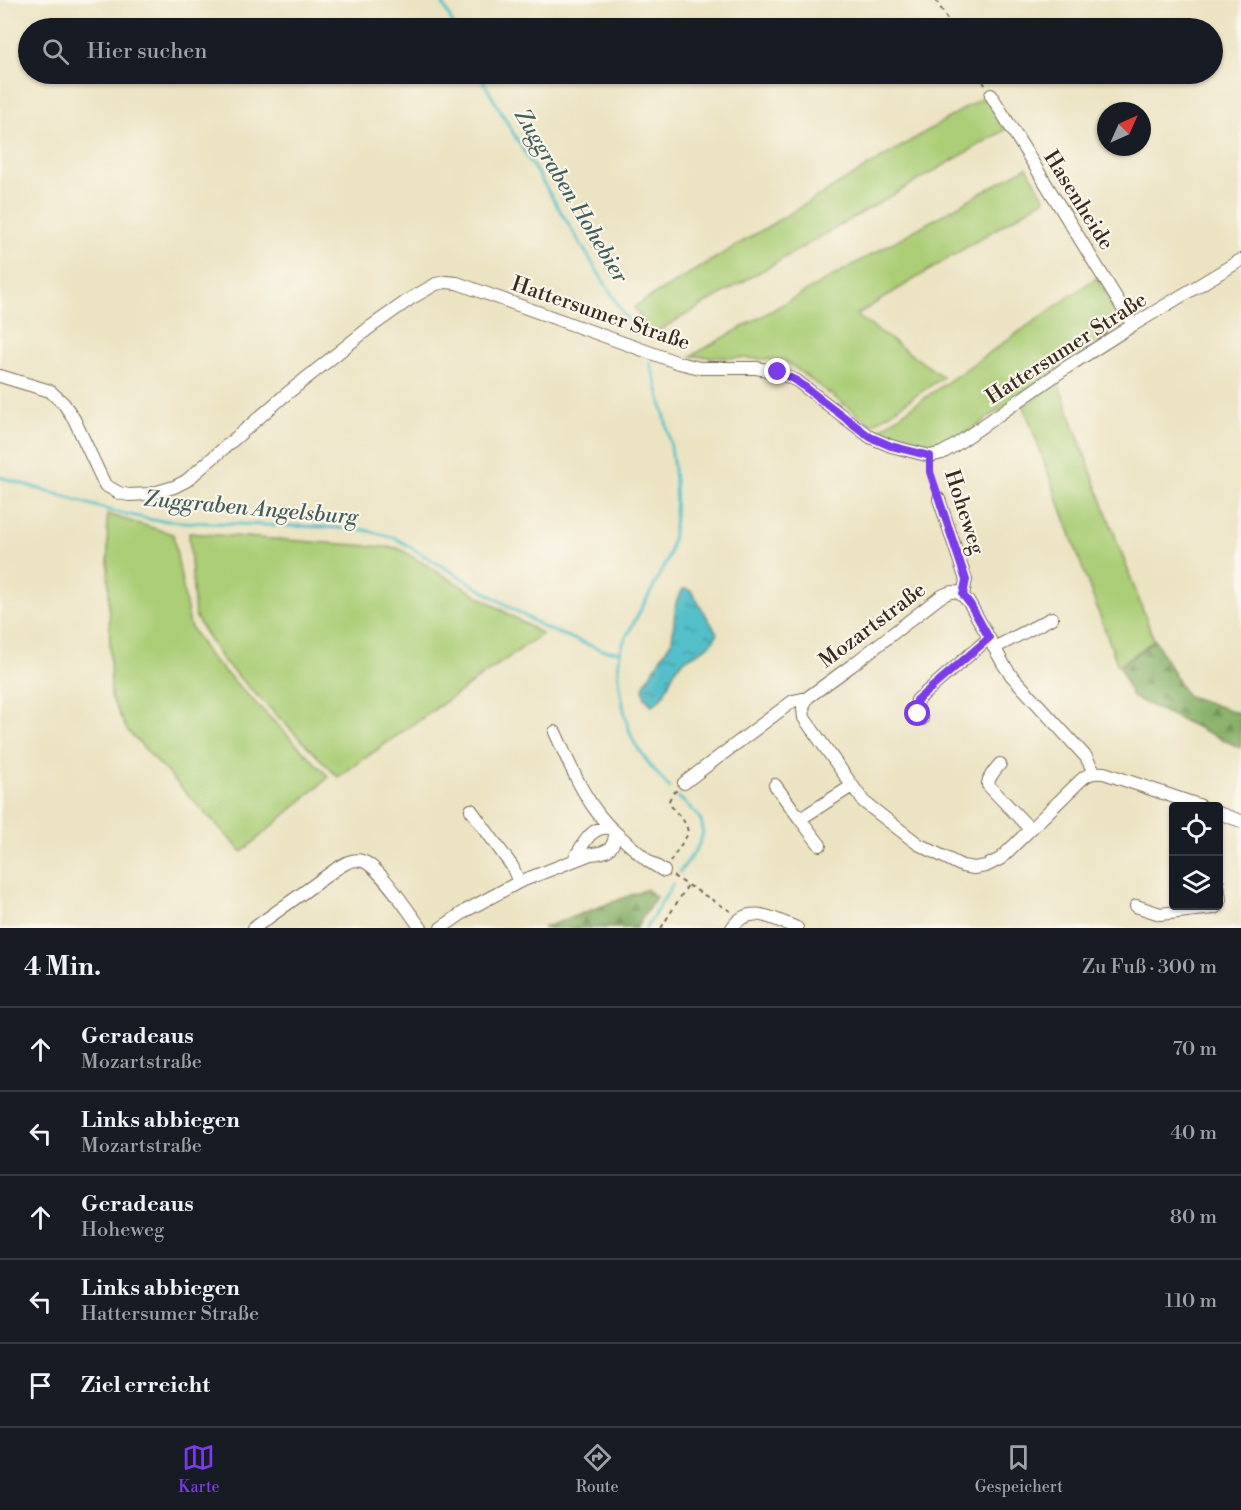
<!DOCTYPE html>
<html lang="de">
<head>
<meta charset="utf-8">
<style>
	:root { --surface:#171b24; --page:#242831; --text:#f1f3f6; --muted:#9ea1a6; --line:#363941; --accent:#7c3aed }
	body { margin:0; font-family:"Libre Bodoni",serif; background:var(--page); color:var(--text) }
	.controls { position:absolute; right:18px; bottom:18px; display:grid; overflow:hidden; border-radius:6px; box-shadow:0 2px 4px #0004 }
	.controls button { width:54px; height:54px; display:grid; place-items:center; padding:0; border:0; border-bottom:2px solid var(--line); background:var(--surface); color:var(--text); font:30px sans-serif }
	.compass { position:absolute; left:1097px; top:102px; width:54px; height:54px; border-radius:50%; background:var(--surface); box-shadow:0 2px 4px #0004; rotate:45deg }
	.stop { position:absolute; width:18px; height:18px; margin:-14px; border:4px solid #7c3aed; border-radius:50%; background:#fff }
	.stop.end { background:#7c3aed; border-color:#fff; box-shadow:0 2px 6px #0008 }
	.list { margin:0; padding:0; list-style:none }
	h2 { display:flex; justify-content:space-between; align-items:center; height:78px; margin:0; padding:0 24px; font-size:26px }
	h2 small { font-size:20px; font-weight:400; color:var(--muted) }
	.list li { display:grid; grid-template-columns:39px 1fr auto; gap:18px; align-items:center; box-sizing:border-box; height:84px; padding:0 24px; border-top:2px solid var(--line) }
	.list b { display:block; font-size:22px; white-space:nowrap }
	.list p { margin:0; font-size:20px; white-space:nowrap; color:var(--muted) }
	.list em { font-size:20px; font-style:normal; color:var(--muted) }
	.icon { flex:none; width:33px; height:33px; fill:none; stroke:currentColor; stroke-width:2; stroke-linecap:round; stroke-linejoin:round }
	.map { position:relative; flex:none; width:1241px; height:928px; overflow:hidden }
	.search { position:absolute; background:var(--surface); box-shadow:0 2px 4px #0004; left:18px; right:18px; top:18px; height:66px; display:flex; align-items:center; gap:15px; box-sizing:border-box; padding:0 21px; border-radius:33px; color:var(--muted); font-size:22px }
	.sheet { height:498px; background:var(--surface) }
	nav { display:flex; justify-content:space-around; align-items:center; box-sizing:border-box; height:84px; border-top:2px solid var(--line); background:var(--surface); font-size:16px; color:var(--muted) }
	nav a { display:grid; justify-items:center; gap:3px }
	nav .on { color:var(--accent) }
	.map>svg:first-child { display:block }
	.grass { fill:#aacd76; stroke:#727c4a; stroke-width:1.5 }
	.forest { fill:url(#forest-firs); stroke:#616d42; stroke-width:1.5 }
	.water { fill:url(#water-ripples); stroke:#467473; stroke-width:1.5 }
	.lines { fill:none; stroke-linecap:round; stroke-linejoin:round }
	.stream { stroke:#52bfc8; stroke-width:3 }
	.minor-casing { stroke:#796b57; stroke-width:14 }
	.path { stroke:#796b57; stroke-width:2; stroke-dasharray:4.5 4.5; stroke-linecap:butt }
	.minor { stroke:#fff; stroke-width:12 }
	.route { stroke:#7c3aed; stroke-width:8 }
	.labels { text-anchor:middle; stroke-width:4.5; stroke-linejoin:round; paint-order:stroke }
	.street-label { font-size:21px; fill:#3b2a1e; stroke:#fbf7ec }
	.water-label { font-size:22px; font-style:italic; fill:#435e5a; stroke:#fbf7ec }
</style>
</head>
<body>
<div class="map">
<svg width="1241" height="928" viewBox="0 0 1241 928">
	<defs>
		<pattern id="forest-firs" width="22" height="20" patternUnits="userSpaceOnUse" patternTransform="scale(1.5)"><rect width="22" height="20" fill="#87b067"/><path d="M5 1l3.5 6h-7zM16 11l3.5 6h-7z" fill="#708f54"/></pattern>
		<pattern id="water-ripples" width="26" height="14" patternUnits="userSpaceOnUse" patternTransform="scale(1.5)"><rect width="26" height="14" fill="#52bfc8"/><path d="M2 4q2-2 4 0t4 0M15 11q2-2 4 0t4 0" fill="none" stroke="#459ba2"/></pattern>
	</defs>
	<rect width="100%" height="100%" fill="#fbf7ec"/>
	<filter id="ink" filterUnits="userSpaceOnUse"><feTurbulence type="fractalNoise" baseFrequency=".0167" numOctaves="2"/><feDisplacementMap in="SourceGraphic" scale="12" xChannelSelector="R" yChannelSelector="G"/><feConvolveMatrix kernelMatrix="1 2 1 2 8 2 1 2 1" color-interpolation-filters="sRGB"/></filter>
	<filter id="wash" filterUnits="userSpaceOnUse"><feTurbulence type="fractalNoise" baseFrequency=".008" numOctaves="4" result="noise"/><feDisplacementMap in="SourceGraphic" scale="24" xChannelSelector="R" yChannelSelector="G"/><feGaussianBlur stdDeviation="1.35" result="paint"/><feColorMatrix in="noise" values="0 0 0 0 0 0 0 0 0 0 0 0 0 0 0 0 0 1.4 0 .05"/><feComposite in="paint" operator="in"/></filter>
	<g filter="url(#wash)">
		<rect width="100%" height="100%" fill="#ece3c2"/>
		<path class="grass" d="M985 96 1005 130 651 335 634 307Z
			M1027 167 1045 199 856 315 943 377 872 425 784 360 691 356Z
			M1096 278 1124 322 961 437 942 447 915 448 888 440 875 433Z
			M1058 383 1154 640 1118 666 1024 406Z
			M107 514 173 534 190 626 209 656 329 777 242 852 127 730 111 697Z
			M189 533 398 548 542 634 338 777 223 661 195 616Z"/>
		<path class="forest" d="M1155 640 1186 695 1241 714V748L1132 697 1120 667Z
			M647 889 656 897 636 928H543Z"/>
		<path class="water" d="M683 589H686L691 591 717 633C712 649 693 653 681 663 668 675 669 697 652 705 645 699 642 694 644 685L672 640 676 602Z"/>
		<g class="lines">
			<path class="stream" d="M441 0 455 28
				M479 74 526 155 636 334
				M650 363C669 424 685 492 669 555 667 562 662 569 659 576 650 595 638 613 629 632 625 638 622 646 620 653 615 672 625 724 634 742 644 759 657 774 670 788
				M0 477 112 511 153 520 184 522 324 527 365 530 395 538 545 628 602 650 620 652
				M678 797C685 803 697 812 701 821 709 839 689 858 680 872
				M646 928 673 884"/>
		</g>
	</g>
	<g filter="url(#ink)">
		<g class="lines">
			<defs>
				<path id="minor" d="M991 95 1133 325
					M0 376 50 391 64 404 74 419 105 485 119 493 129 495 150 494 174 487 186 481 284 396 369 328 410 299 436 284 446 282 457 283 679 363 700 368H756L778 372 797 381 870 437 891 446 930 456 942 453 954 446 1070 365 1133 325 1241 260
					M939 499 966 580 963 595
					M994 648 1052 618
					M807 698 851 666 940 597C955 588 960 591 970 604L1004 665 1011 675 1086 757 1094 772
					M922 719 916 707 917 700 989 638
					M1000 764C995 770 988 777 988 785L1030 829
					M684 783 793 701 807 698 803 708 804 718 864 802 918 844 962 866 974 868 986 866 1000 859 1081 780C1089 773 1094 772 1104 773L1201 806
					M775 785 800 819 852 786
					M1218 813 1241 821
					M800 819 820 845
					M615 832 648 861 664 871
					M573 861C582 847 590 825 610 828
					M519 882 591 854C607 853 615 849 615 832 586 806 571 767 555 732
					M1218 884 1220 900 1218 905
					M1136 906 1160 914 1214 908 1218 906
					M254 928 336 869C344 864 352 858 362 861 379 865 409 913 421 928
					M441 928 467 910 519 882 512 866 471 810
					M732 928C749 902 775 920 797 928"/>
			</defs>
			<use href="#minor" class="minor-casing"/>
			<path class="path" d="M936 0 952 28
				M979 74 985 85
				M930 467V472L935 488
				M670 862 688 834C687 817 674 815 669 801L672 794 677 790
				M673 876 732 912
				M661 928 688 885"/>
			<use href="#minor" class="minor"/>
		</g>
	</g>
	<g class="lines" filter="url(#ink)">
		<path class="route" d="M778 372 797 381 870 437 891 446 930 456V472L966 580 963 595 970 604 989 638 917 700 916 706 918 714"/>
	</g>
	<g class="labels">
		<g class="street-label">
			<text transform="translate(1079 200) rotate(58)" y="7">Hasenheide</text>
			<text transform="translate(601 313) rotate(19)" y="7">Hattersumer Straße</text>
			<text transform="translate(1066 348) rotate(-33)" y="7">Hattersumer Straße</text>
			<text transform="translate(965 512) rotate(72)" y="7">Hoheweg</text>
			<text transform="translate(872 625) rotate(-37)" y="7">Mozartstraße</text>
		</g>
		<g class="water-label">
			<text transform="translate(572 195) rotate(59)" y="8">Zuggraben Hohebier</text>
			<text transform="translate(251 507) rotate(5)" y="8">Zuggraben Angelsburg</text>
		</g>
	</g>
</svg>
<div class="controls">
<button><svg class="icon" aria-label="locate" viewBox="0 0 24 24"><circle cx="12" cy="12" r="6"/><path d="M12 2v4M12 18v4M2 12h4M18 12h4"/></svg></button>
<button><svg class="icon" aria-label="layers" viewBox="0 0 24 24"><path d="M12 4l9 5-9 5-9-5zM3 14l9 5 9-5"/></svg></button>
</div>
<svg class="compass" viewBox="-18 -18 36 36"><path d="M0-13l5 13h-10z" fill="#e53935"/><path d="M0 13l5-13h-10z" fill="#9ea1a6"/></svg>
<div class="stop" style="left:918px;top:714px"></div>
<div class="stop end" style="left:778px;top:372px"></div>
<div class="search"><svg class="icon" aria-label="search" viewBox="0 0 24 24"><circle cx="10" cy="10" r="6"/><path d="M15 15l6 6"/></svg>Hier suchen</div>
</div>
<section class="sheet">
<h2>4 Min.<small>Zu Fuß · 300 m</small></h2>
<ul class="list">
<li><svg class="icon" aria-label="ahead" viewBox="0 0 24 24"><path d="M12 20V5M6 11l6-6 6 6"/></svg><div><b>Geradeaus</b><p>Mozartstraße</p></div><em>70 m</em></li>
<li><svg class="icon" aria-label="left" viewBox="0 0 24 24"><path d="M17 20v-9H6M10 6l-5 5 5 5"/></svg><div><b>Links abbiegen</b><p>Mozartstraße</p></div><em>40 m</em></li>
<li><svg class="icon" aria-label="ahead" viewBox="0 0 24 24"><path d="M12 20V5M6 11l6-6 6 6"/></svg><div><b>Geradeaus</b><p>Hoheweg</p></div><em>80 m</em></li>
<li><svg class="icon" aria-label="left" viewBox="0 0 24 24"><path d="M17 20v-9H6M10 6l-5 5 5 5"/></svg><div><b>Links abbiegen</b><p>Hattersumer Straße</p></div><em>110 m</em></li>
<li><svg class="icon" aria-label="arrive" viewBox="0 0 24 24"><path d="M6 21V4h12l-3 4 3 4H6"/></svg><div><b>Ziel erreicht</b></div></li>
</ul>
</section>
<nav>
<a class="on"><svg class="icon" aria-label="map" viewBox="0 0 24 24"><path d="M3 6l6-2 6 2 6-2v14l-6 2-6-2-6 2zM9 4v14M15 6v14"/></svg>Karte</a>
<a><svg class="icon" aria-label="directions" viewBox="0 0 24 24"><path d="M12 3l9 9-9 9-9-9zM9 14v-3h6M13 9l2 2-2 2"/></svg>Route</a>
<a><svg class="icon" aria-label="saved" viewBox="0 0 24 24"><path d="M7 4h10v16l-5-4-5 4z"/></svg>Gespeichert</a>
</nav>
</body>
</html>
